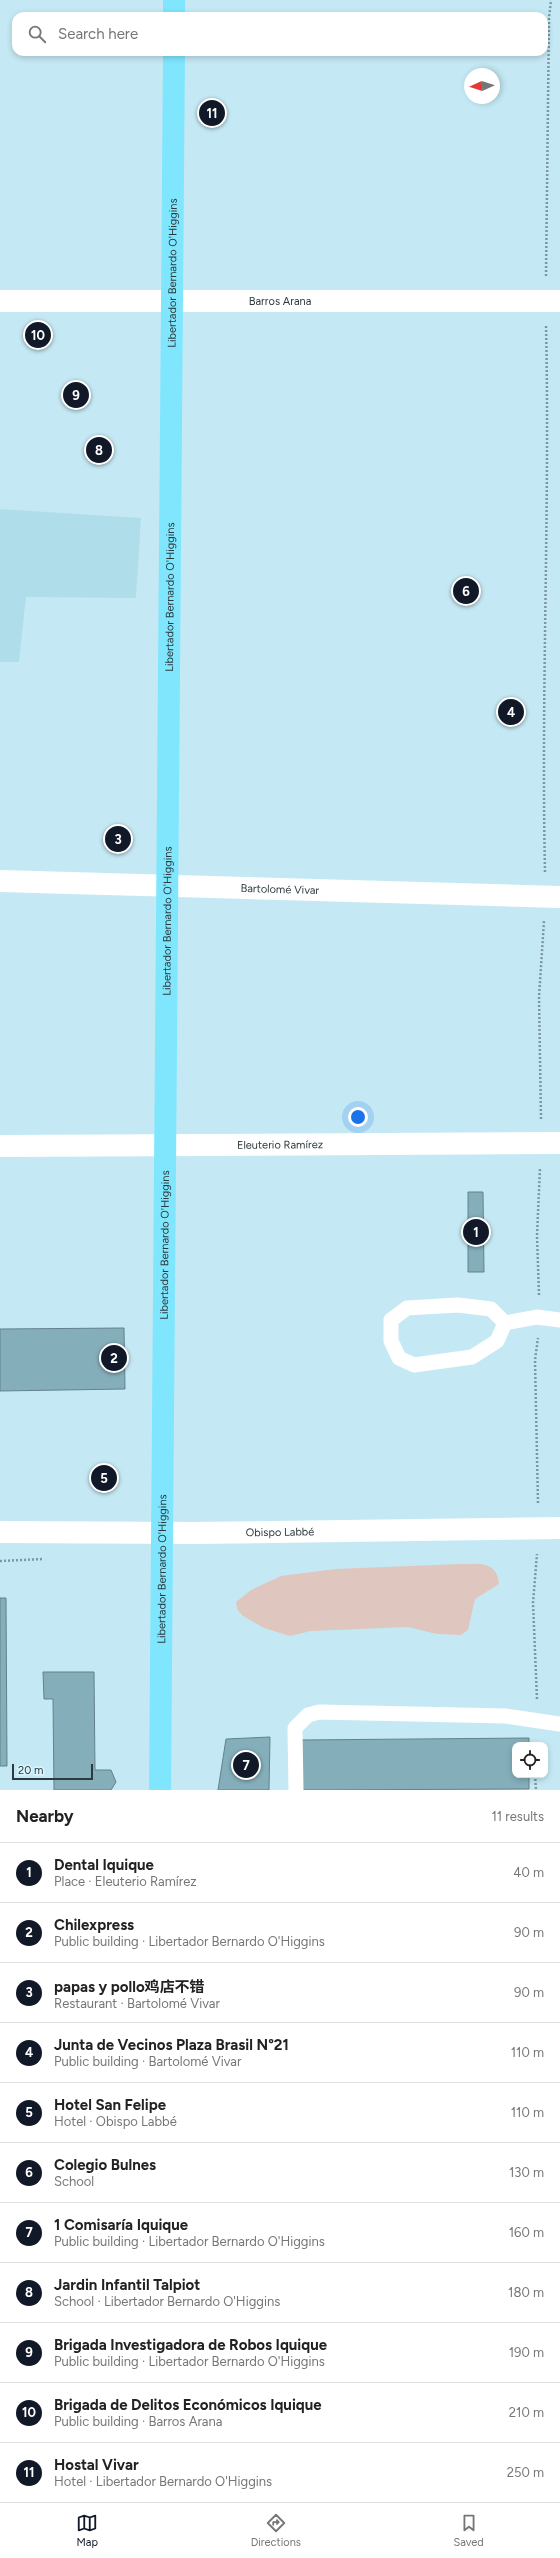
<!DOCTYPE html>
<html lang="en">
<head>
<meta charset="utf-8">
<style>
	:root { --surface:#fff; --page:#f2f2f2; --text:#222; --muted:#767676; --line:#e0e0e0; --accent:#111827 }
	body { margin:0; font-family:Figtree,"Noto Sans SC",sans-serif; background:var(--page); color:var(--text) }
	.controls { position:absolute; right:12px; bottom:12px; display:grid; overflow:hidden; border-radius:8px; box-shadow:0 2px 6px #0003 }
	.controls button { width:36px; height:36px; display:grid; place-items:center; padding:0; border:0; border-bottom:1px solid var(--line); background:var(--surface); color:var(--text); font:20px sans-serif }
	.compass { position:absolute; left:464px; top:68px; width:36px; height:36px; border-radius:50%; background:var(--surface); box-shadow:0 2px 6px #0003; rotate:267deg }
	.scale { position:absolute; left:12px; bottom:10px; width:81px; box-sizing:border-box; padding-left:4px; border:2px solid #2c3a3e; border-top:0; font-size:11px; line-height:14px; white-space:nowrap; color:#2c3a3e; -webkit-text-stroke:3px #d8f5fe; paint-order:stroke }
	.you { position:absolute; left:358px; top:1117px; width:14px; height:14px; margin:-10px; border:3px solid #fff; border-radius:50%; background:#1a73e8; box-shadow:0 0 0 6px #1a73e833 }
	.badge { display:grid; place-items:center; width:26px; height:26px; border-radius:50%; background:var(--accent); color:#fff; font-size:13px; font-weight:700 }
	.pin { position:absolute; translate:-50% -50%; border:2px solid #fff; box-shadow:0 1px 4px #0006 }
	.list { margin:0; padding:0; list-style:none }
	h2 { display:flex; justify-content:space-between; align-items:center; height:52px; margin:0; padding:0 16px; font-size:17px }
	h2 small { font-size:13px; font-weight:400; color:var(--muted) }
	.list li { display:grid; grid-template-columns:26px 1fr auto; gap:12px; align-items:center; box-sizing:border-box; height:60px; padding:0 16px; border-top:1px solid var(--line) }
	.list b { display:block; font-size:15px; white-space:nowrap }
	.list p { margin:0; font-size:13px; white-space:nowrap; color:var(--muted) }
	.list em { font-size:13px; font-style:normal; color:var(--muted) }
	.icon { flex:none; width:22px; height:22px; fill:none; stroke:currentColor; stroke-width:2; stroke-linecap:round; stroke-linejoin:round }
	.map { position:relative; flex:none; width:560px; height:1790px; overflow:hidden }
	.search { position:absolute; background:var(--surface); box-shadow:0 2px 6px #0003; left:12px; right:12px; top:12px; height:44px; display:flex; align-items:center; gap:10px; box-sizing:border-box; padding:0 14px; border-radius:12px; color:var(--muted); font-size:15px }
	.sheet { height:712px; background:var(--surface) }
	nav { display:flex; justify-content:space-around; align-items:center; box-sizing:border-box; height:56px; border-top:1px solid var(--line); background:var(--surface); font-size:11px; color:var(--muted) }
	nav a { display:grid; justify-items:center; gap:2px }
	nav .on { color:var(--accent) }
	.map>svg:first-child { display:block }
	.built { fill:#b0ddea }
	.green { fill:#dfc6bf }
	.building { fill:#85aebb; stroke:#61828c }
	.lines { fill:none; stroke-linecap:round; stroke-linejoin:round }
	.path { stroke:#7d979f; stroke-width:2.5; stroke-dasharray:2 2; stroke-linecap:butt }
	.lane { stroke:#fff; stroke-width:15 }
	.street { stroke:#fff; stroke-width:22 }
	.secondary { stroke:#fff; stroke-width:22 }
	.primary { stroke:#7fe6fe; stroke-width:22 }
	.labels { text-anchor:middle; stroke-width:4; stroke-linejoin:round; paint-order:stroke }
	.street-label { font-size:11px; fill:#2c3a3e; stroke:#d8f5fe }
</style>
</head>
<body>
<div class="map">
<svg width="560" height="1790" viewBox="0 0 560 1790">
	<rect width="100%" height="100%" fill="#c5e9f4"/>
	<path class="built" d="M0 509 141 518 136 598 26 597 19 662H0Z"/>
	<path class="green" d="M460 1564C478 1564 497 1560 499 1584L475 1599 468 1630 461 1635 437 1634 408 1627 311 1631 290 1636 264 1628 243 1616 237 1609 236 1602 251 1590 281 1576 335 1569Z"/>
	<path class="building" d="M468 1192H483L484 1272H468Z
		M124 1328 125 1389 0 1391V1329Z
		M0 1598H6L7 1766H0Z
		M43 1672H94L95 1770H111L116 1782 111 1790H54L53 1699H44Z
		M270 1737 269 1790H218L226 1739Z
		M529 1738V1745H515V1775H529V1789L299 1790V1740Z"/>
	<g class="lines">
		<path class="path" d="M546 276 549 18 551 0
			M545 872C541 689 550 507 546 325
			M541 1119 539 997 544 921
			M539 1295 537 1236 540 1168
			M538 1503 535 1360 538 1338
			M0 1561 43 1559
			M537 1699 533 1603 537 1554
			M535 1775 536 1790"/>
		<path class="lane" d="M458 1305 491 1309 505 1323 497 1341 472 1357 414 1365 399 1358 391 1341V1320L407 1308Z
			M505 1323 537 1317 560 1320
			M296 1790 295 1728 308 1715 319 1712 506 1716 560 1724"/>
		<path class="street" id="s1" d="M0 301H560"/>
		<g class="secondary">
			<path id="s2" d="M0 881 560 897"/>
			<path id="s3" d="M0 1146 560 1143"/>
			<path id="s4" d="M0 1532 194 1533 560 1528"/>
		</g>
		<g class="primary">
			<path d="M174 16V0"/>
			<path id="s5" d="M160 1790 174 52"/>
		</g>
	</g>
	<g class="labels">
		<g class="street-label">
			<text dy="4" stroke="none"><textPath href="#s5" startOffset="1517">Libertador Bernardo O'Higgins</textPath></text>
			<text dy="4" stroke="none"><textPath href="#s1" startOffset="280">Barros Arana</textPath></text>
			<text dy="4" stroke="none"><textPath href="#s5" startOffset="1193">Libertador Bernardo O'Higgins</textPath></text>
			<text dy="4" stroke="none"><textPath href="#s2" startOffset="280">Bartolomé Vivar</textPath></text>
			<text dy="4" stroke="none"><textPath href="#s5" startOffset="869">Libertador Bernardo O'Higgins</textPath></text>
			<text dy="4" stroke="none"><textPath href="#s3" startOffset="280">Eleuterio Ramírez</textPath></text>
			<text dy="4" stroke="none"><textPath href="#s5" startOffset="545">Libertador Bernardo O'Higgins</textPath></text>
			<text dy="4" stroke="none"><textPath href="#s4" startOffset="280">Obispo Labbé</textPath></text>
			<text dy="4" stroke="none"><textPath href="#s5" startOffset="221">Libertador Bernardo O'Higgins</textPath></text>
		</g>
	</g>
</svg>
<div class="controls">
<button><svg class="icon" aria-label="locate" viewBox="0 0 24 24"><circle cx="12" cy="12" r="6"/><path d="M12 2v4M12 18v4M2 12h4M18 12h4"/></svg></button>
</div>
<svg class="compass" viewBox="-18 -18 36 36"><path d="M0-13l5 13h-10z" fill="#e53935"/><path d="M0 13l5-13h-10z" fill="#767676"/></svg>
<div class="scale">20 m</div>
<div class="you"></div>
<div class="pin badge" style="left:476px;top:1232px">1</div>
<div class="pin badge" style="left:114px;top:1358px">2</div>
<div class="pin badge" style="left:118px;top:839px">3</div>
<div class="pin badge" style="left:511px;top:712px">4</div>
<div class="pin badge" style="left:104px;top:1478px">5</div>
<div class="pin badge" style="left:466px;top:591px">6</div>
<div class="pin badge" style="left:246px;top:1765px">7</div>
<div class="pin badge" style="left:99px;top:450px">8</div>
<div class="pin badge" style="left:76px;top:395px">9</div>
<div class="pin badge" style="left:38px;top:335px">10</div>
<div class="pin badge" style="left:212px;top:113px">11</div>
<div class="search"><svg class="icon" aria-label="search" viewBox="0 0 24 24"><circle cx="10" cy="10" r="6"/><path d="M15 15l6 6"/></svg>Search here</div>
</div>
<section class="sheet">
<h2>Nearby<small>11 results</small></h2>
<ul class="list">
<li><span class="badge">1</span><div><b>Dental Iquique</b><p>Place · Eleuterio Ramírez</p></div><em>40 m</em></li>
<li><span class="badge">2</span><div><b>Chilexpress</b><p>Public building · Libertador Bernardo O'Higgins</p></div><em>90 m</em></li>
<li><span class="badge">3</span><div><b>papas y pollo鸡店不错</b><p>Restaurant · Bartolomé Vivar</p></div><em>90 m</em></li>
<li><span class="badge">4</span><div><b>Junta de Vecinos Plaza Brasil N°21</b><p>Public building · Bartolomé Vivar</p></div><em>110 m</em></li>
<li><span class="badge">5</span><div><b>Hotel San Felipe</b><p>Hotel · Obispo Labbé</p></div><em>110 m</em></li>
<li><span class="badge">6</span><div><b>Colegio Bulnes</b><p>School</p></div><em>130 m</em></li>
<li><span class="badge">7</span><div><b>1 Comisaría Iquique</b><p>Public building · Libertador Bernardo O'Higgins</p></div><em>160 m</em></li>
<li><span class="badge">8</span><div><b>Jardin Infantil Talpiot</b><p>School · Libertador Bernardo O'Higgins</p></div><em>180 m</em></li>
<li><span class="badge">9</span><div><b>Brigada Investigadora de Robos Iquique</b><p>Public building · Libertador Bernardo O'Higgins</p></div><em>190 m</em></li>
<li><span class="badge">10</span><div><b>Brigada de Delitos Económicos Iquique</b><p>Public building · Barros Arana</p></div><em>210 m</em></li>
<li><span class="badge">11</span><div><b>Hostal Vivar</b><p>Hotel · Libertador Bernardo O'Higgins</p></div><em>250 m</em></li>
</ul>
</section>
<nav>
<a class="on"><svg class="icon" aria-label="map" viewBox="0 0 24 24"><path d="M3 6l6-2 6 2 6-2v14l-6 2-6-2-6 2zM9 4v14M15 6v14"/></svg>Map</a>
<a><svg class="icon" aria-label="directions" viewBox="0 0 24 24"><path d="M12 3l9 9-9 9-9-9zM9 14v-3h6M13 9l2 2-2 2"/></svg>Directions</a>
<a><svg class="icon" aria-label="saved" viewBox="0 0 24 24"><path d="M7 4h10v16l-5-4-5 4z"/></svg>Saved</a>
</nav>
</body>
</html>
